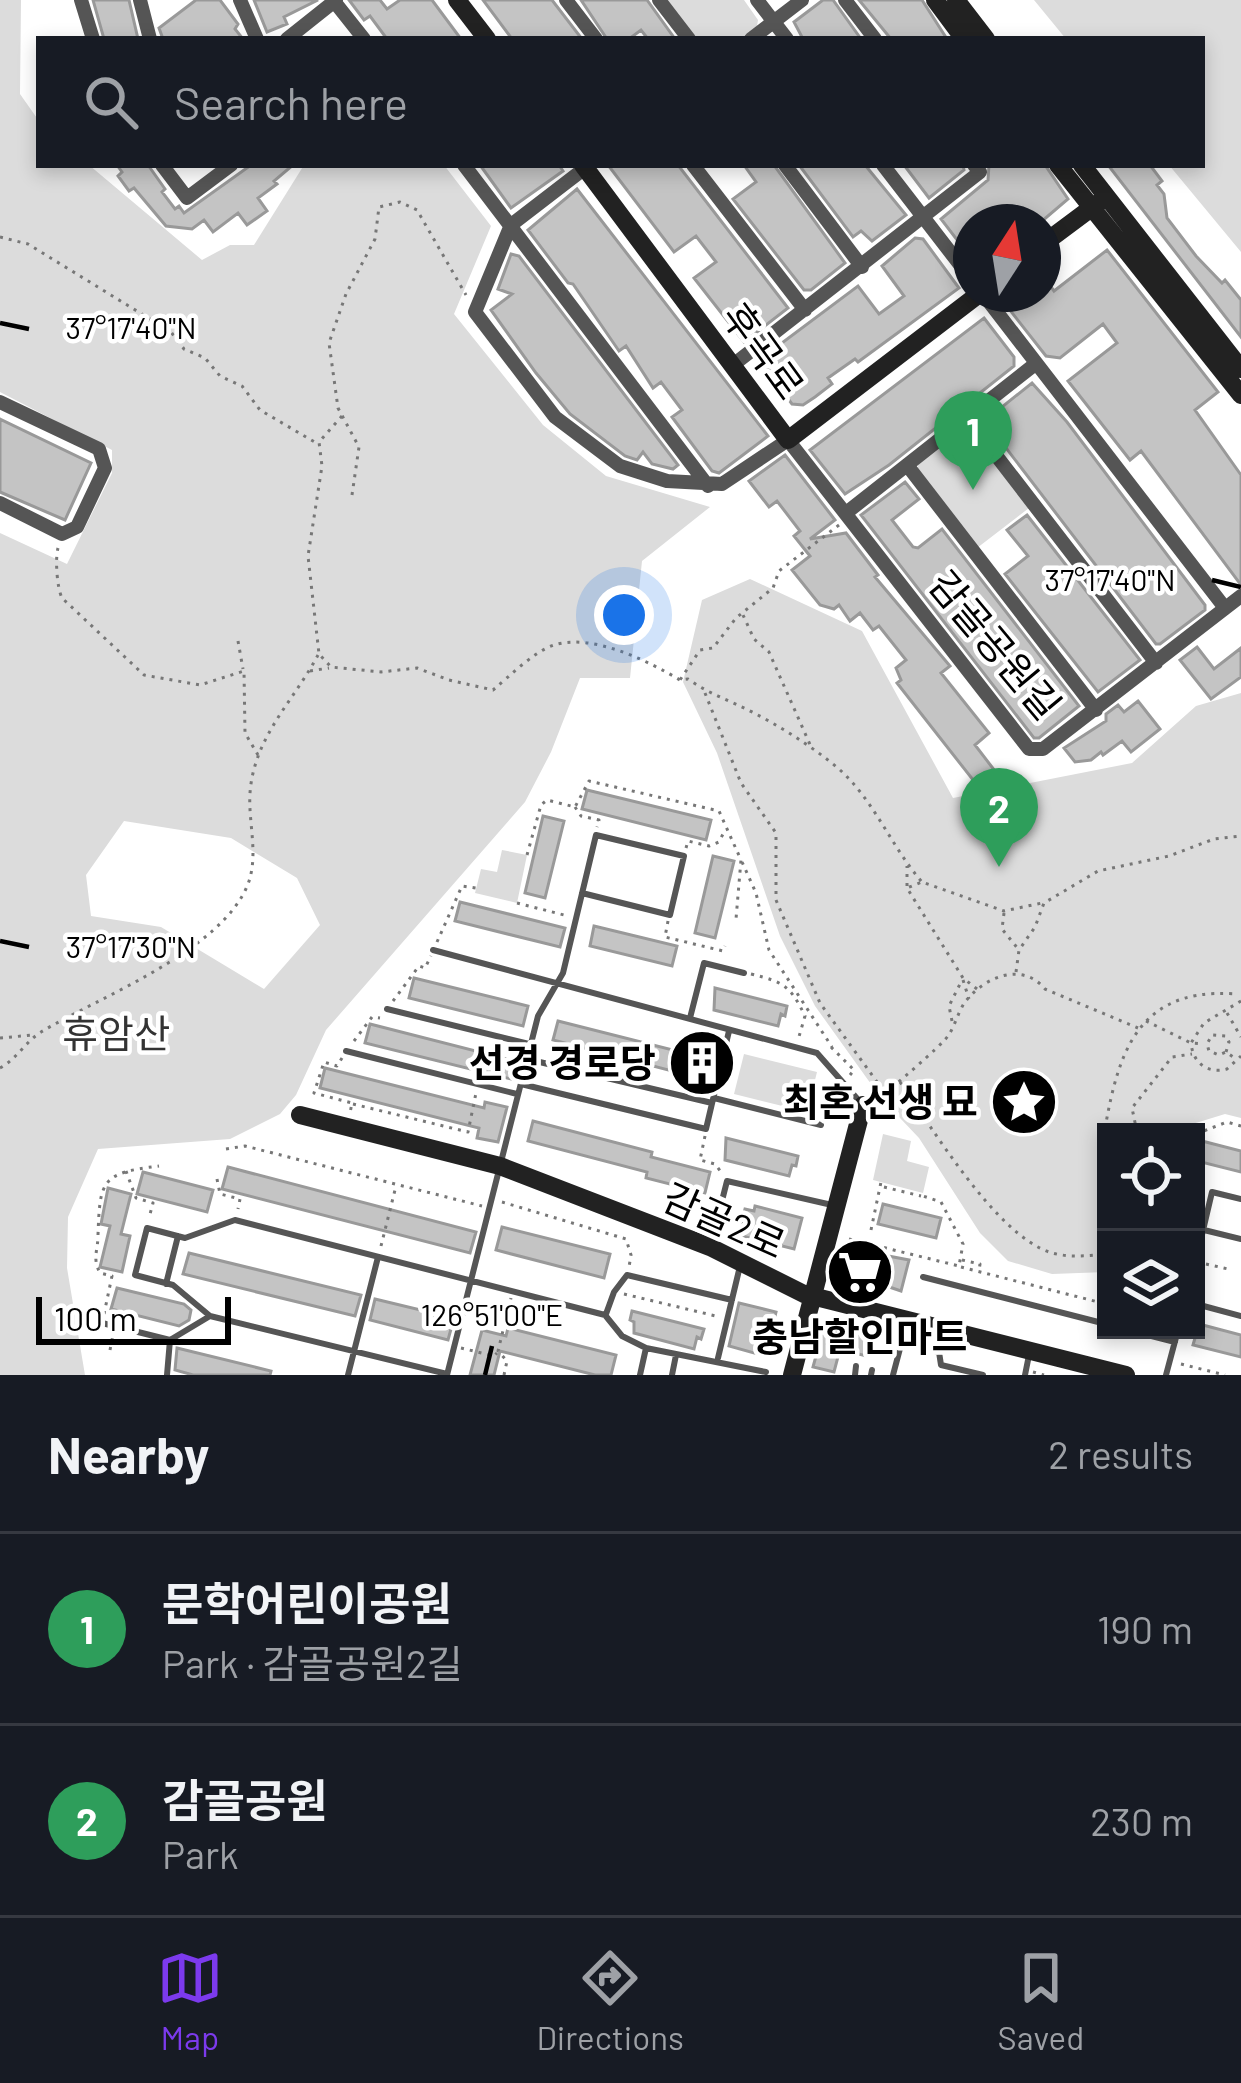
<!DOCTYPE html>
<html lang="en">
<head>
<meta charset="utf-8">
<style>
	:root { --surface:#171b24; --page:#20242c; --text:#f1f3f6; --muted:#9ea1a6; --line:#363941; --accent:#7c3aed }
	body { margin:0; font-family:Barlow,"Noto Sans KR",sans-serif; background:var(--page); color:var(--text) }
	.controls { position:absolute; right:36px; bottom:36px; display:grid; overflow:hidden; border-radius:0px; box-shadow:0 6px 18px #0003 }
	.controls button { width:108px; height:108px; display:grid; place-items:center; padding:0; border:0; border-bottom:3px solid var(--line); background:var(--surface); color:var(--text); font:60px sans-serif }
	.compass { position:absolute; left:953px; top:204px; width:108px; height:108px; border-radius:50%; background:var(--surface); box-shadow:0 6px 18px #0003; rotate:12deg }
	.scale { position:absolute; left:36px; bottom:30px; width:195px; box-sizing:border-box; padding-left:12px; border:6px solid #000; border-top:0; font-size:33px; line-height:42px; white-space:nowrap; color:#000; -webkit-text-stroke:9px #fff; paint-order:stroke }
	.you { position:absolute; left:624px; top:615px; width:42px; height:42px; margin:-30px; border:9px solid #fff; border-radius:50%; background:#1a73e8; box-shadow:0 0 0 18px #1a73e833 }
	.badge { display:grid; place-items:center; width:78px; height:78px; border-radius:50%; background:var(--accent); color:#fff; font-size:39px; font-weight:700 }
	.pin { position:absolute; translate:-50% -99px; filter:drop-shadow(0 3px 6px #0008) }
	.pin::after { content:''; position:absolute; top:63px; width:42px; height:36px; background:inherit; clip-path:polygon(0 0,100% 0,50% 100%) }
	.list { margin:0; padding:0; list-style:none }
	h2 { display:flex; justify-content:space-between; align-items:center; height:156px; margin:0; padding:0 48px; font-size:51px }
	h2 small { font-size:39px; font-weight:400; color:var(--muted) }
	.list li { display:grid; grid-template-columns:78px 1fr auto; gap:36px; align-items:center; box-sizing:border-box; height:192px; padding:0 48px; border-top:3px solid var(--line) }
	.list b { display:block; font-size:45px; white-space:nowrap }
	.list p { margin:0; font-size:39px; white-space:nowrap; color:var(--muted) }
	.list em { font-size:39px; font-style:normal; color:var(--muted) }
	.icon { flex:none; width:66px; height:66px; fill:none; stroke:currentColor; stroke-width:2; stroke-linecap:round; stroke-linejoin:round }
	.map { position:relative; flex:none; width:1241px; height:1375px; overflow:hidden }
	.search { position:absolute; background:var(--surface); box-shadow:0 6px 18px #0003; left:36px; right:36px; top:36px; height:132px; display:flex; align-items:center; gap:30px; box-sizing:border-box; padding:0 42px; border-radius:0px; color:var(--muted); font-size:45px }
	.sheet { height:540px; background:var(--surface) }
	nav { display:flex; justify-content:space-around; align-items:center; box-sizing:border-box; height:168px; border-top:3px solid var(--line); background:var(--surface); font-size:33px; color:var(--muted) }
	nav a { display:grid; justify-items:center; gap:6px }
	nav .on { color:var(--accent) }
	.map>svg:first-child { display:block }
	.green { fill:#dcdcdc; fill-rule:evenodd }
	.building { fill:#c4c4c4; stroke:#999; stroke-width:3 }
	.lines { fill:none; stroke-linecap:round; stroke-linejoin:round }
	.path { stroke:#777; stroke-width:3; stroke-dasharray:3 6; stroke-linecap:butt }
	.lane { stroke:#555; stroke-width:6 }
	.street { stroke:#555; stroke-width:14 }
	.secondary { stroke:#222; stroke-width:18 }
	.ticks { fill:none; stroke:#000; stroke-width:4.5 }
	.labels { text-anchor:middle; stroke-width:9; stroke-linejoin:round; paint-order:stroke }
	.street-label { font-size:39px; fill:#000; stroke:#fff }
	.park-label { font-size:39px; fill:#333; stroke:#fff }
	.poi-label { font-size:39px; font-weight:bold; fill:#000; stroke:#fff; text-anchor:end }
	.ticks-label { font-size:30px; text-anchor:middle; fill:#000; stroke:#fff; stroke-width:9; stroke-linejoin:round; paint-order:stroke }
</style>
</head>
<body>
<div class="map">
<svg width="1241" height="1375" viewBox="0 0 1241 1375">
	<rect width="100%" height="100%" fill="#fff"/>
	<path class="green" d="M0 0H21L20 94 39 121V165H89L202 260 230 245H254L304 165H444L491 226 454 314 543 425 606 476 710 507 642 561 630 678H580L551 752 525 802 326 1030 296 1095 280 1114 230 1139 98 1149 68 1217 67 1268 85 1375H0V533L67 564 112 473V450L0 392ZM124 821 231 838 297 878 320 925 264 989 161 927 91 916 86 875Z
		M665 0H744L758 20 757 26 740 39H694Z
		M1034 0H1241V252L1169 165H1202V39H1066Z
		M962 431 969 432 1029 508 977 548 918 472V465Z
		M750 579 862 631 953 798 1132 763 1196 706 1241 693V1118L1225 1114 1186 1126 1183 1132H1106V1272L1052 1274 1008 1261 980 1233 919 1138 881 1098 815 1006 780 936 717 753 683 682 702 600Z
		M502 850 527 855 517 903 475 893 481 869 497 872Z
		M744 1054 817 1072 807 1112 734 1094Z
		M883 1134 911 1141 907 1161 929 1167 923 1193 873 1180Z"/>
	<path class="building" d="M93 0H129L138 39H104Z
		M196 0H220L238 24 235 29 243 39H163L159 28Z
		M254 0H318L284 17 287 24 267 32Z
		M349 0H380L387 9 400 0H432L461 39H387L370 16 364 20Z
		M483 0H552L582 39H512Z
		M581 0H647L675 39H648L641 30 629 39H607Z
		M823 0H833L861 39H803L794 22Z
		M859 0H922L947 39H891Z
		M117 165H148L165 189 162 192 175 209 179 206 184 213 251 165H293L274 181 277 184 258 198 267 211 247 225 238 213 213 232 204 220 192 229 166 226 134 188 129 191 118 176 122 172Z
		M480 165H559L563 171 511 208Z
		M608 165H678L788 308 744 342 694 278 716 262 696 236 674 252Z
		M744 165H774L845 263 811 290H804L733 199 756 182Z
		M799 165H865L906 215 872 241 861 231 853 237Z
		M904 165H963L964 170 929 198Z
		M989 165H1045L1068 199 1041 222H971V258L941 219 988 180Z
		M1108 165H1150L1162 181 1157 185 1164 194 1167 218 1196 256 1222 283 1225 280 1241 300V337Z
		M577 189 768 436 719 473 712 471 672 417 682 410 661 382 653 388 626 346 619 351 573 284 568 283 528 230Z
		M915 238 923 239 959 288 858 362 855 359 828 378 832 384 815 397 803 405 792 404 759 360 858 286 879 314 904 296 882 266Z
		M1107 250 1218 392 1195 410 1241 475V585L1141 451 1130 460 1068 381 1117 343 1103 324 1060 358 1046 356 1002 300 1010 294H1043V276L1054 291Z
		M511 254 519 256 678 465 673 469 652 464 643 452 637 460 625 456 570 414 536 373 491 310 512 294 498 289Z
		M984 318 1014 357V366L889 465 845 494 810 450Z
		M1032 383 1067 422 1205 605V610L1160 644H1156L990 427 987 419Z
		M0 419 91 463 65 520 0 492Z
		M785 455 835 520 810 539 846 533 878 575 875 577 950 666 941 673 989 733 975 745 995 771 977 785 897 683 901 680 896 668 906 660 879 626 873 630 860 613 850 621 839 605 834 609 820 605 792 570 810 556 794 536 800 531 777 501 769 507 749 481Z
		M905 482 919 499 892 520 913 547 918 548 942 529 1079 706 1039 738H1034L861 515Z
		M1027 515 1140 660 1098 692 1005 574 1028 556 1007 530Z
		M1197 647 1214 669 1241 648V677L1211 699 1180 660Z
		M1138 701 1160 729 1131 752 1122 741 1103 755 1101 752 1091 760 1075 762 1064 748 1106 721V714L1118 705 1124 712Z
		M587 790 711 820 706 840 582 809Z
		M543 816 564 821 545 898 525 893Z
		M713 856 734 861 715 938 695 933Z
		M460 902 565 928 560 947 455 921Z
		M594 926 677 946 672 966 590 946Z
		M414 978 528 1006 523 1026 409 998Z
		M715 988 787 1006 785 1016 781 1014 778 1026 714 1010Z
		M558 1021 677 1051 672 1071 553 1040Z
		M370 1024 515 1061 511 1079 365 1043Z
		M325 1068 484 1108 485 1102 507 1107 498 1142 477 1138 479 1128 320 1088Z
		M533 1121 652 1152 651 1157 710 1172 705 1193 646 1178 647 1172 528 1141Z
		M726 1138 798 1156 796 1166 792 1165 789 1176 725 1160Z
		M1202 1141 1241 1151V1172L1197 1161Z
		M228 1167 476 1232 470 1253 222 1189Z
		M143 1172 213 1190 207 1212 137 1194Z
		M108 1188 131 1194 121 1234 130 1236 122 1272 100 1267 110 1226 101 1224Z
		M883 1204 941 1218 936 1238 878 1224Z
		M755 1206 802 1218 794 1249 738 1235 745 1209 754 1211Z
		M502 1227 610 1254 604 1278 496 1250Z
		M857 1250 909 1260 901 1291 851 1274Z
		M189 1253 361 1295 355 1316 183 1274Z
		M117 1288 184 1304 191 1310 189 1320 179 1326 111 1309Z
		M375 1299 454 1318 448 1340 370 1320Z
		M739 1303 776 1312 765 1356 729 1346Z
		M632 1311 704 1329 701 1339 697 1337 694 1349 634 1333V1322L630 1320Z
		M825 1323 871 1335 866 1356 840 1349 834 1372 813 1367Z
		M1199 1324 1241 1335V1357L1193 1345Z
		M508 1328 616 1355 611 1375H595L500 1351 494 1375H470L482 1330 506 1336Z
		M177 1348 271 1371 270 1375H193L175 1370Z"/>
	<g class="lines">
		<path class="path" d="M0 237 28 244 171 332 184 349 205 358 220 376 242 386 260 410 318 444
			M342 416 319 442 322 466 308 556 319 654 331 667 381 672 417 668 449 680 493 690C510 676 533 652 554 645 593 633 648 661 680 680
			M352 495 359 447 338 408 329 343 346 294 375 239 379 207 400 202 417 210 466 295
			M839 525 779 571 773 588 736 618 713 648 700 650 680 680 688 679C709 694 731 701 754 713 781 727 808 744 833 764 873 796 889 844 922 882
			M58 548C55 559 57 588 62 598L144 675 200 685 244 671 245 733 258 755
			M743 615 754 639 769 652 812 749
			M238 641 243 669
			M310 671 329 668
			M705 693 741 783 776 833V900L820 1003 885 1093
			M575 807 581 816 599 820 597 827
			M686 848 688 841 709 846 719 842 724 832
			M527 855 541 805 547 800 575 807 589 781 719 811 741 860 736 919
			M742 862 756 893 769 950 832 1047
			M907 886V866
			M517 903 568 916
			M1004 913 1002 929 1019 950
			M668 921 665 937 723 951 725 946
			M437 942 462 886 476 888
			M1016 972 1019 950 1035 927 1044 903 1098 871 1169 856 1214 839 1241 836
			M751 974C783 982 790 985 805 1016L798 1040
			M963 980 969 999
			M977 989 963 978 907 888 922 882 1004 911 1042 903
			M393 1001 419 966 425 968 431 956
			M1241 1001 1204 1023 1191 1043C1193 1063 1207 1074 1227 1069L1241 1056
			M1227 1013 1241 1037
			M952 1021 949 1006 962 980
			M1146 1021 1191 1043 1203 1044
			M0 1038 33 1035
			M354 1041 372 1017 380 1018
			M831 1047 854 1070 850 1075
			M1226 1052 1229 1042 1226 1036 1212 1035 1207 1044 1209 1051 1219 1055 1226 1052 1236 1059
			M342 1058 337 1066 324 1062 314 1093 352 1103 350 1113
			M0 1068C17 1059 25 1042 41 1032 99 997 222 951 248 884 259 855 248 822 250 793 254 737 293 702 318 655
			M900 1082C933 1129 995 1233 1049 1252 1067 1258 1087 1256 1106 1254
			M878 1099C891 1089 941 1046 948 1036 955 1026 958 1012 965 1002 984 977 1022 961 1045 989L1138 1028
			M353 1104 468 1132 476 1093
			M820 1112 836 1091
			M1137 1132 1132 1108 1172 1057 1192 1054
			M1196 1134 1227 1122 1241 1126
			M705 1136 700 1160 715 1164 721 1172
			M226 1149 245 1146 482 1206
			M1099 1164C1114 1077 1122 985 1236 994
			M126 1171 136 1198 153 1203 149 1218
			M217 1179 220 1194 240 1199 238 1209
			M884 1187 921 1196
			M502 1202 626 1239 631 1255 629 1267
			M687 1203 712 1209
			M871 1230 881 1182
			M849 1239 959 1266 963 1244 941 1202 923 1196V1193
			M381 1246 396 1186
			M962 1260 980 1264 979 1271
			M1206 1264 1228 1269
			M961 1267 1106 1304
			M624 1294 720 1317
			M104 1314 112 1276 100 1273C92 1258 98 1251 98 1235 100 1180 101 1173 159 1166
			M461 1348 494 1356 497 1353
			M110 1350 113 1335
			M1181 1364 1225 1375
			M1033 1372 1044 1375
			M504 1375 507 1361 498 1351 511 1298"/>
		<path class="lane" d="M433 950 817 1053 861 1103
			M387 1009 529 1044
			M690 1018 704 963 744 973
			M346 1051 517 1094
			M527 1059 712 1103
			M521 1084 706 1129 729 1031
			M714 1098 821 1125
			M1204 1230 1241 1239
			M711 1244 727 1181 832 1205
			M1196 1260 1212 1192 1241 1199
			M923 1277 1106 1324
			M166 1284 178 1236
			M1196 1304 1241 1316
			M606 1314 614 1292 627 1275 732 1300
			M102 1323 170 1340 167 1375
			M1128 1330 1175 1342
			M170 1340 210 1316
			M901 1343 939 1352 941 1365 983 1375
			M718 1358 740 1266
			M447 1374 210 1316 173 1285 135 1275 147 1228 185 1238 235 1220 605 1315 622 1336 646 1348 766 1372
			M348 1375 378 1257
			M447 1375 538 1016 563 973 596 835 684 856 670 915 582 893
			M640 1375 646 1348
			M672 1375 676 1355
			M855 1375 856 1366
			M871 1375 872 1370
			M893 1375 906 1326
			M1025 1375 1029 1355
			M1166 1375 1178 1330"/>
		<path class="street" d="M81 0 93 39
			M140 0 150 39
			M240 0 257 39
			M333 0 364 39
			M566 0 596 39
			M659 0 689 39
			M757 0 787 39
			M845 0 875 39
			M287 39 336 0
			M751 39 802 0
			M162 165 187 198 231 165
			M464 165 708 486
			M589 165 511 225 475 312 555 417 620 466 667 481 722 484 788 440 1029 749H1043L1241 596
			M693 165 805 310
			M785 165 862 267
			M883 165 971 279
			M983 294 1225 608
			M733 365 980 172 974 165
			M0 402 99 449 105 468 77 527 62 534 0 503
			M968 419 1156 663
			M907 465 1096 710
			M846 513 1034 365"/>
		<path class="secondary" d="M457 0 487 39
			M935 0 964 39
			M956 0 986 39
			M583 165 788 440 979 294
			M1058 165 1241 395
			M1082 165 1241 369
			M1043 244 1098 203
			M300 1115 500 1166 710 1247 804 1294 1126 1375
			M792 1375 863 1105"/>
	</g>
	<path class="ticks" d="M0 323 29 329M1212 580 1241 587M0 941 29 947M485 1375 492 1346"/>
	<defs>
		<symbol id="building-disc" viewBox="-11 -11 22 22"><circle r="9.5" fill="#000" stroke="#fff"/><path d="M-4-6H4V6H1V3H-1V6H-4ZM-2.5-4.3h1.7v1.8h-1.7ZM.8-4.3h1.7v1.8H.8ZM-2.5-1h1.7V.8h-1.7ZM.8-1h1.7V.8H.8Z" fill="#fff"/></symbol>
		<symbol id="sight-disc" viewBox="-11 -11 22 22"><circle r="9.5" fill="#000" stroke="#fff"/><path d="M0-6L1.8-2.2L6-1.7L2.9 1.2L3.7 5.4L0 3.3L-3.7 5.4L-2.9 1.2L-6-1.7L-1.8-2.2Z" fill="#fff"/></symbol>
		<symbol id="supermarket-disc" viewBox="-11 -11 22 22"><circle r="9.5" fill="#000" stroke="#fff"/><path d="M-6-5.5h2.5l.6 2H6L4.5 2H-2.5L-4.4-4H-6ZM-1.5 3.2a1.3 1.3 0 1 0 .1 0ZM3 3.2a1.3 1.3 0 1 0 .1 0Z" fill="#fff"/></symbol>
	</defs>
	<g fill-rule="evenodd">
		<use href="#building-disc" x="664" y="1025" width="76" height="76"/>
		<use href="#sight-disc" x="986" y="1064" width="76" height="76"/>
		<use href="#supermarket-disc" x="822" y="1234" width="76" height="76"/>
	</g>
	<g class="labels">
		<g class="street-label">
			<text transform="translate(763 351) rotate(54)" y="14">후곡로</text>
			<text transform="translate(995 645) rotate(50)" y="14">감골공원길</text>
			<text transform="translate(724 1221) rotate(24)" y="14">감골2로</text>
		</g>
		<g class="park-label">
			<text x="116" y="1048">휴암산</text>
		</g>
		<g class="poi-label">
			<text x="656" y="1077">선경 경로당</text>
			<text x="978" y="1116">최혼 선생 묘</text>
			<text x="860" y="1351" text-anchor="middle">충남할인마트</text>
		</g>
	</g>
	<g class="ticks-label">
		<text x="131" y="339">37°17'40"N</text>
		<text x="1110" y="591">37°17'40"N</text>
		<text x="131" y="958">37°17'30"N</text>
		<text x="492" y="1326">126°51'00"E</text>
	</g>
</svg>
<div class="controls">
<button><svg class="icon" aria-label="locate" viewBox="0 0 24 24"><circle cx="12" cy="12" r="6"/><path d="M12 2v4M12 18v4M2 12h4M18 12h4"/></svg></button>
<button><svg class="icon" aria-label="layers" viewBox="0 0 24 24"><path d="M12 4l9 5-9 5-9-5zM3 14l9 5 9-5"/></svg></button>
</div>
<svg class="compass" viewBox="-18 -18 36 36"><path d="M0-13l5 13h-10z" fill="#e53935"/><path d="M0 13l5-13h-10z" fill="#9ea1a6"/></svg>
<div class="scale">100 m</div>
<div class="you"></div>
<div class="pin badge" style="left:973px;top:490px;background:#2e9e5b">1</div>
<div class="pin badge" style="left:999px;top:867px;background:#2e9e5b">2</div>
<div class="search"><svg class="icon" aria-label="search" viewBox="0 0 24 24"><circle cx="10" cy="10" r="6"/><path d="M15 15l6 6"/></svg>Search here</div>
</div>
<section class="sheet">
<h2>Nearby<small>2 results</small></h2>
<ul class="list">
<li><span class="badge" style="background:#2e9e5b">1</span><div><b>문학어린이공원</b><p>Park · 감골공원2길</p></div><em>190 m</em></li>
<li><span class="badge" style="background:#2e9e5b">2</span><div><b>감골공원</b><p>Park</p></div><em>230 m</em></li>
</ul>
</section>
<nav>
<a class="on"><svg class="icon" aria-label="map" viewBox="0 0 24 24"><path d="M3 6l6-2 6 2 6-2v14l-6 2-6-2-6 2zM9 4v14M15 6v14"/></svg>Map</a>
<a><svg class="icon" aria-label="directions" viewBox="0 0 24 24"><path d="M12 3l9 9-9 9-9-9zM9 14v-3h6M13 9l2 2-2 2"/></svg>Directions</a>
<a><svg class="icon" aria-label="saved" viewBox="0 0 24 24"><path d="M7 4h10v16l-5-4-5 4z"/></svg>Saved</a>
</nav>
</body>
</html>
